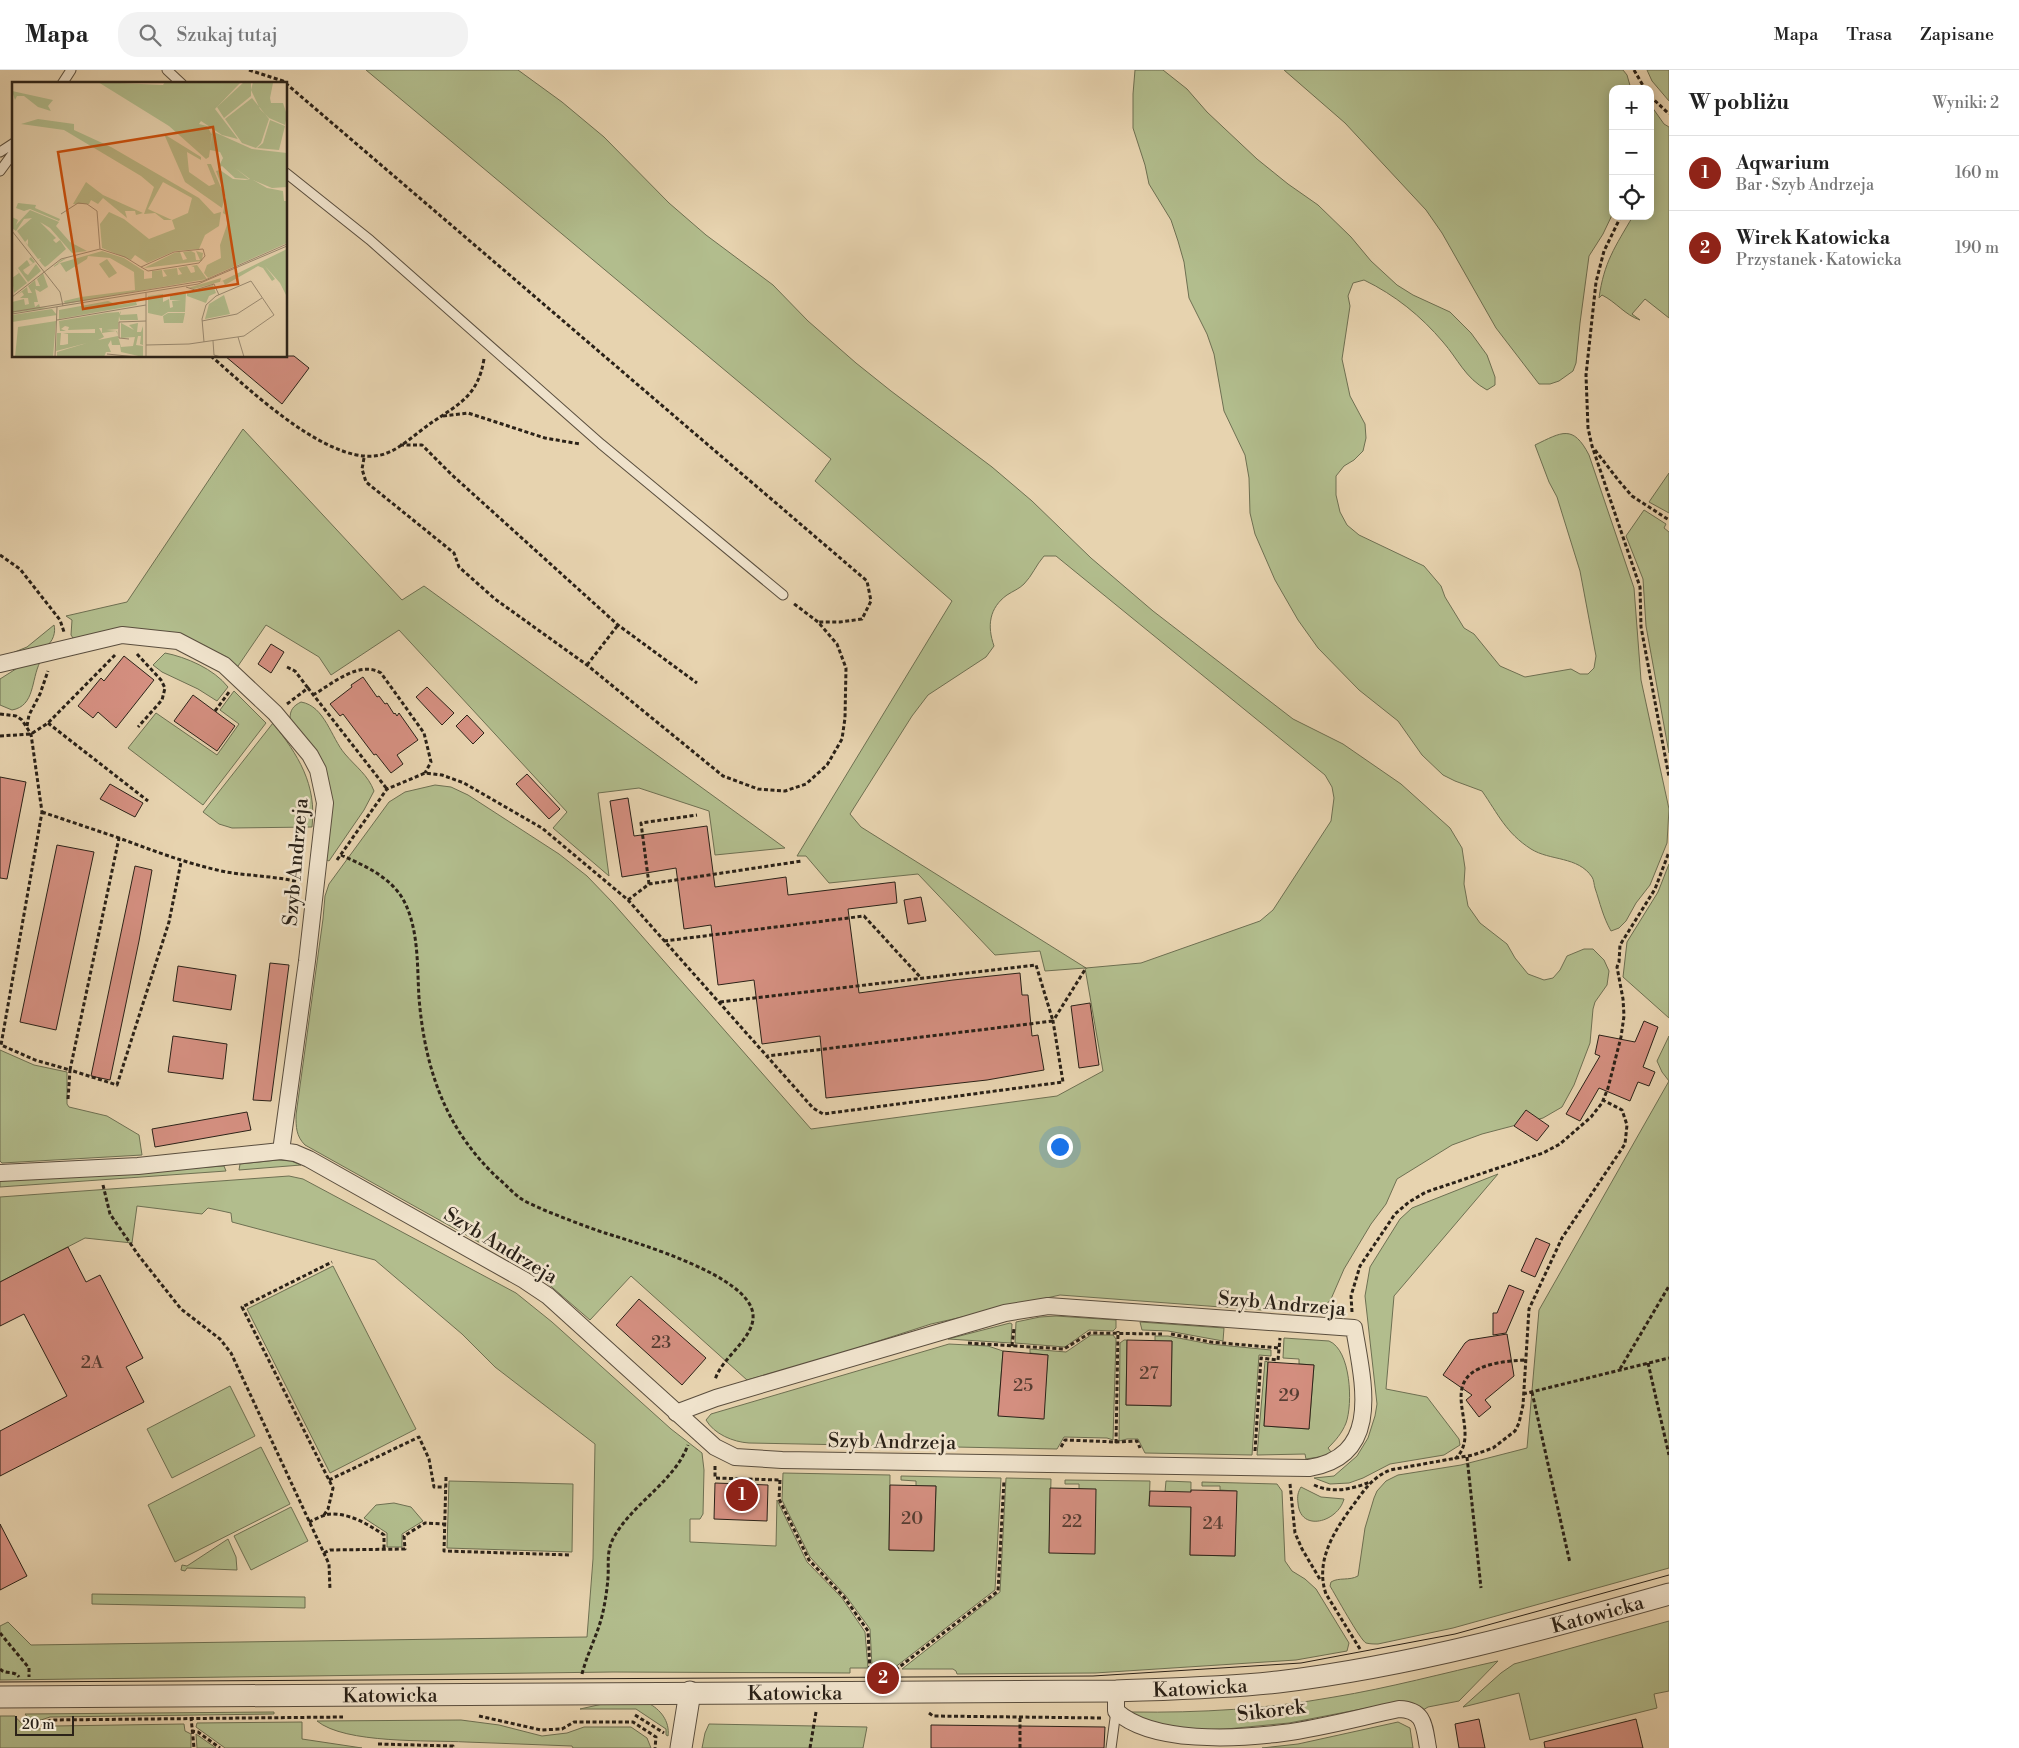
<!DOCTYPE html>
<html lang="pl">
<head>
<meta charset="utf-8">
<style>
	:root { --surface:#fff; --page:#f2f2f2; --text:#222; --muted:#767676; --line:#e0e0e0; --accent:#8f2418 }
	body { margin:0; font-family:"Libre Bodoni",serif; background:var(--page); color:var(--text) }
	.controls { position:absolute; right:15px; top:15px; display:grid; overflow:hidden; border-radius:10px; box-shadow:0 2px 12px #0003 }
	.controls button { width:45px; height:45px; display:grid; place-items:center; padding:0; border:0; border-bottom:1px solid var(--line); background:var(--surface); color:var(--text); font:25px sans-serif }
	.scale { position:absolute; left:15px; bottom:12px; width:59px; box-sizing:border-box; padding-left:5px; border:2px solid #2b2218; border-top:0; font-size:14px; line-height:18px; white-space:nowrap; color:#2b2218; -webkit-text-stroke:4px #efe2cb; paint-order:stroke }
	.you { position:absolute; left:1059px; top:1076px; width:18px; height:18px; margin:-12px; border:4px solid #fff; border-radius:50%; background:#1a73e8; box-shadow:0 0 0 8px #1a73e833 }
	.badge { display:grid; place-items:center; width:32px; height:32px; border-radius:50%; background:var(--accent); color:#fff; font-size:16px; font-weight:700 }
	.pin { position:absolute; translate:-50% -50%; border:2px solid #fff; box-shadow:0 1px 5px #0006 }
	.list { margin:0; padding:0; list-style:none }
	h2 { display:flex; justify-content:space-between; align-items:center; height:65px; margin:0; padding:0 20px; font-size:21px }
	h2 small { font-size:16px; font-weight:400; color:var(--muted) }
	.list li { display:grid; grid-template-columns:32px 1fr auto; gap:15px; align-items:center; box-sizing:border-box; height:75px; padding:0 20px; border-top:1px solid var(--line) }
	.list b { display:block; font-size:19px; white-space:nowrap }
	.list p { margin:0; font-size:16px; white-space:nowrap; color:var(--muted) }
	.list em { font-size:16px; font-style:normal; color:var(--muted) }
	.icon { flex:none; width:28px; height:28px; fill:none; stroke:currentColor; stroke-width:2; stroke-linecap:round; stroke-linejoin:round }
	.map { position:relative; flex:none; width:1669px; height:1678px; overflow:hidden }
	header { display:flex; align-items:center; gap:30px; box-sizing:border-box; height:70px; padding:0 25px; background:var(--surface); border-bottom:1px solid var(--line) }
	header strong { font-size:24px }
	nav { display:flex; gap:28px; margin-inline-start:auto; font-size:18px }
	.search { width:350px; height:45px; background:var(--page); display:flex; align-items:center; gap:12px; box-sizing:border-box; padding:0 18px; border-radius:20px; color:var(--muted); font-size:19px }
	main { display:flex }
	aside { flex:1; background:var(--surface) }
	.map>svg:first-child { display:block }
	.green { fill:#b2bd8d; stroke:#6e7052; fill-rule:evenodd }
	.building { fill:#d48f80; stroke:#2b2218 }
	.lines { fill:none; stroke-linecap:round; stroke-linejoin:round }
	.service-casing { stroke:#5a4e3e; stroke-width:11 }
	.minor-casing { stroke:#5a4e3e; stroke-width:18 }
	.tertiary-casing { stroke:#5a4e3e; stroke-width:23 }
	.path { stroke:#2b2218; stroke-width:3; stroke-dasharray:4 2.5; stroke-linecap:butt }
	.service { stroke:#efe2cb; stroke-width:9 }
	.minor { stroke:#efe2cb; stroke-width:16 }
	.tertiary { stroke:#efe2cb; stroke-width:21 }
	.tram { stroke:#2b2218; stroke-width:1 }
	.labels { text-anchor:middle; stroke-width:5; stroke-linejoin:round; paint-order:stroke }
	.number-label { font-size:18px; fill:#553d32 }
	.street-label { font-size:20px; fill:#2b2218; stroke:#efe2cb }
	.inset-road { fill:none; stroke:#9c8c73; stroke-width:1 }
	.view { fill:#cc510e; fill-opacity:0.15; stroke:#cc510e; stroke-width:2.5 }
	.inset-edge { fill:none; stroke:#2b2218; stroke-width:2.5 }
</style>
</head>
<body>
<header>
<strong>Mapa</strong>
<div class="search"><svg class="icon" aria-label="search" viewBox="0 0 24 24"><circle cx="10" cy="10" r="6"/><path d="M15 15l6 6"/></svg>Szukaj tutaj</div>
<nav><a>Mapa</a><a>Trasa</a><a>Zapisane</a></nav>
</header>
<main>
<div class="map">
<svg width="1669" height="1678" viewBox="0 0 1669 1678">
	<rect width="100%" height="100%" fill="#e7d3af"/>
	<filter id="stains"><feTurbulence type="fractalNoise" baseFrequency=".004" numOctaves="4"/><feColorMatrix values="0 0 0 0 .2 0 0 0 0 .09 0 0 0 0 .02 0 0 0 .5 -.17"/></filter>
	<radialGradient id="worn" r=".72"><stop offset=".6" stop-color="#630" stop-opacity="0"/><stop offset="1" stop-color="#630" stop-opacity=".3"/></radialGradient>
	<path class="green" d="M366 0H518L562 32 604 67 669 133 706 165 773 215 808 251 856 293 891 321 992 397 1032 431 1091 488 1153 541 1293 649 1343 674 1401 714 1450 758 1462 778 1465 798 1464 814 1468 836 1480 853 1507 874 1515 888 1528 904 1544 910 1553 908 1560 900 1567 886 1584 879H1593L1604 890 1609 901 1607 915 1595 932 1593 939 1590 973 1574 1015 1562 1037 1543 1048 1482 1064 1452 1075 1397 1109 1386 1134 1371 1154 1344 1199 1331 1229 1321 1241 1315 1244 1060 1225 931 1254 829 1287 747 1310 631 1206 590 1250 546 1212 527 1199 305 1075C296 1066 296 1057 296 1045L323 849 325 826 329 814 389 732 405 722 435 715 451 717 468 725 559 784 587 806 613 833 811 1059 1057 1026 1103 1001 1085 898 1045 901 1040 881 995 885 918 804 829 813 806 786H797L952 531 815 411 831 389ZM1044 486H1056L1325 705 1332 717 1334 728 1331 751 1273 840 1260 851 1141 893 1086 898 861 757 850 744 912 646 928 625 986 587 994 576C987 556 989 538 1007 525 1013 521 1019 519 1024 514 1032 506 1036 495 1044 486Z
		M1135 0H1163L1187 19 1207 42 1257 89 1288 114 1318 135 1351 167 1371 191 1397 215 1413 225 1450 242 1471 263 1487 285 1495 307V315L1487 320C1465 308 1458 289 1443 272 1421 246 1395 225 1364 210L1353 213 1348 226 1350 236 1342 289 1350 326 1365 354 1366 368 1363 381 1354 390 1344 396 1336 406V425L1340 442 1347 455 1359 465 1424 496 1441 516 1445 527 1464 558 1474 564 1500 596 1525 607 1571 599 1580 604H1588L1594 598 1596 586 1580 501 1557 427 1549 412 1535 375C1562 362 1573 354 1589 385L1634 518 1641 610 1669 739 1667 773 1650 815 1636 833 1626 851 1619 858 1611 861C1603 847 1600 833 1595 818 1594 815 1594 810 1592 807 1578 786 1550 791 1531 779 1506 763 1498 744 1482 721L1455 711 1443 705 1422 685 1398 651 1359 620 1318 578 1298 550 1275 510 1255 464 1250 443 1249 408 1245 385 1224 341 1214 284 1207 264 1189 228 1184 192 1178 171 1171 150 1149 114 1145 95 1133 58V24Z
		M1284 0H1623L1627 5 1631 19H1613V143L1603 164 1589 186 1580 253 1576 293 1573 301 1559 311 1550 314H1539L1496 258 1442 163 1426 140 1345 53Z
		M1647 0H1669V31L1652 11Z
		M1652 37 1664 54 1669 57V248L1645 229 1632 244 1640 250C1625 245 1616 232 1602 225L1599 228C1604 192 1615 177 1633 146H1650Z
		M243 359 402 530 424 516 785 778 715 785 709 741 639 718 598 723 609 806 553 758 567 742 399 560 331 605 319 587 266 555 236 599 173 563 136 559 79 569 73 568 71 565 72 550 66 546 127 532Z
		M1669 403V443L1649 432Z
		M1644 440 1666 454 1664 458 1669 462V683L1646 556 1643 509 1626 466Z
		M54 555C56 562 53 572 46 576 37 581 12 585 0 588L27 577Z
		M165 583C186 587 214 599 228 617L217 631 198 619 162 602 153 595Z
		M40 592C31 610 35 636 12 640L0 635V609L19 597Z
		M234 621 266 653 203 735 128 678 156 643 217 685 239 654 220 640Z
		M301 632C325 636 331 668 345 684 356 697 368 705 374 721L364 740 329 791 325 789 330 733 290 649C290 640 293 636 301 632Z
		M273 653C298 685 317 714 312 757L232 758 219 754 203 742Z
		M1669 794V948L1623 907 1627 872 1658 822Z
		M1669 966V1498L1453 1558 1378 1574C1374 1574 1370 1574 1366 1573 1360 1570 1335 1524 1330 1516L1331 1512C1339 1507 1349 1511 1358 1506L1365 1458 1374 1428 1377 1421 1386 1411 1398 1405 1461 1395 1527 1378 1539 1240 1669 1011 1662 1002 1657 991Z
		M0 980 34 995 67 1002V1034L69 1037 107 1046 139 1065 142 1085 2 1093 0 1091Z
		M278 1090 291 1091 301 1095 239 1100 240 1094Z
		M224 1096 226 1101 0 1117V1111Z
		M1498 1104 1394 1226 1386 1319 1427 1327 1459 1369 1460 1375 1444 1385 1390 1394 1363 1408 1349 1413 1330 1414 1314 1408 1334 1406 1357 1386 1368 1368 1375 1346 1377 1334 1365 1226 1370 1197 1400 1149 1412 1138Z
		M289 1106 303 1109 516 1223 552 1252 671 1359 702 1383 704 1400 703 1444 700 1449H690V1472L776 1476 777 1430 807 1492 842 1528 865 1562 868 1598H850V1603L613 1602 0 1610V1556L8 1552 31 1575 587 1567 593 1489 595 1374 495 1297 462 1264 375 1190 232 1152 231 1143 208 1138 202 1144 137 1136 132 1173 85 1168 0 1212V1127Z
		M333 1196 416 1359 330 1403 247 1239Z
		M1056 1246 1116 1250V1258L1113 1261 1089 1260 1065 1277 1015 1273 1016 1252 1040 1247Z
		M1140 1252 1224 1258 1223 1271 1168 1261 1142 1260Z
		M1010 1253 1012 1254 1011 1273 948 1269Z
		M1091 1265H1113L1116 1269 1113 1370 1107 1368 1064 1367 1057 1379 749 1373C733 1372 714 1364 706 1350L711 1344 949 1274 988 1276 1003 1281 998 1345 1043 1349 1048 1285 1030 1283V1279L1066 1282Z
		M1155 1266H1168L1210 1274 1271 1280V1286L1259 1285 1252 1385 1145 1383 1138 1369H1127L1119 1371 1120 1273 1124 1270H1127L1126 1335 1171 1336 1172 1271H1155Z
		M1284 1268 1329 1271C1351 1280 1353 1334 1346 1353 1342 1363 1336 1370 1328 1378L1331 1382 1325 1386 1306 1389 1305 1384 1257 1385 1265 1291 1268 1292 1264 1356 1309 1359 1314 1295 1299 1294V1289L1283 1288Z
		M230 1316 255 1366 172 1408 147 1359Z
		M261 1377 290 1434 175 1492 148 1435Z
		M783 1403 890 1405 889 1480H934L936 1416H916V1411L901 1410V1406L1001 1408 995 1520 894 1598H886L885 1592 874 1593V1596H872L870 1559 846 1526 810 1487 782 1430Z
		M1006 1408 1051 1409 1049 1483 1079 1419V1414H1065V1410L1150 1411 1149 1436 1165 1422 1166 1411 1191 1412 1190 1485 1235 1486 1236 1421 1220 1420V1416H1202V1412L1277 1414 1282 1421 1285 1491 1292 1501 1305 1509 1316 1519 1349 1573 1347 1581 1296 1590 1095 1603 957 1604 956 1601 953 1599H902L1000 1522Z
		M449 1411 573 1414 572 1482 447 1478Z
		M1301 1417 1321 1427 1344 1429C1338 1452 1300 1463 1298 1433 1297 1426 1298 1422 1301 1417Z
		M394 1433 411 1437 423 1451 402 1464V1477H387V1463L364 1448 376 1435Z
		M291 1437 308 1471 251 1500 234 1466Z
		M228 1469 236 1487 237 1500 187 1498 185 1501 181 1500 182 1495 187 1496Z
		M92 1524 305 1527V1538L92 1534Z
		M1669 1551V1621L1654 1624 1657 1638 1530 1670 1519 1623 1463 1637 1501 1603 1514 1594Z
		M1498 1591 1459 1631 1428 1637 1423 1640 1398 1632 1289 1653 1226 1659 1196 1660 1158 1655 1132 1645V1642C1200 1643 1267 1639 1334 1627 1389 1618 1444 1603 1498 1591Z
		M607 1633H648C660 1639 670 1651 668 1666L666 1665V1659L636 1639H580Z
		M274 1642V1644L50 1647 41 1650 29 1649 25 1644Z
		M0 1646H15C25 1660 38 1661 54 1656L184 1654 185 1661 191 1664V1678H0Z
		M461 1650 499 1655 542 1666 567 1663 584 1657H631L647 1668 651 1678H573L572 1676C537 1675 501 1673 466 1672 429 1670 345 1674 317 1651Z
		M302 1652V1669L362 1678H225L196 1657 197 1653Z
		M1398 1652 1410 1658 1413 1678H1262L1298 1674Z
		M709 1654 867 1657 863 1678H702L705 1663Z
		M196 1664 216 1678H197Z"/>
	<path class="building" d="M225 286H294L309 298 282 334Z
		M271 574 284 582 271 603 258 594Z
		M124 586 154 610 116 658 98 642 93 648 78 636 101 608 104 611Z
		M363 607 377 627 379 626 385 634 387 633 394 644 395 643 397 646 399 643 418 670 397 685 403 694 391 703 376 684 374 685 343 644 340 646 330 634 352 617 351 615Z
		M427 617 454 643 442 655 416 627Z
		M193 625 235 656 217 681 174 651Z
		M467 645 484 663 473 674 456 656Z
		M527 704 560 739 549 749 516 714Z
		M0 707 26 712 7 809 0 808Z
		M110 714 143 733 135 747 100 729Z
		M628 728 634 766 707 756 715 817 786 807 788 825 895 812 897 833 848 839 859 923 953 910 1020 903 1022 925H1028L1032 966 1038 965 1044 1000 987 1010 826 1028 820 966 762 974 754 910 718 915 711 855 684 859 676 798 622 807 610 731Z
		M57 775 94 782 56 960 20 952Z
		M135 796 152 800 139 871 110 1010 91 1006Z
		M921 827 926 851 908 854 904 830Z
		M270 893 289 895 271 1031 253 1030Z
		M178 896 236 905 231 940 173 931Z
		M1090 933 1099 995 1079 998 1071 936Z
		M1644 951 1658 957 1643 997 1655 1002 1649 1016 1638 1012 1630 1031 1599 1018 1580 1051 1566 1044 1600 986 1595 984 1599 965 1635 972Z
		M173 966 227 974 223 1009 168 1002Z
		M1526 1040 1549 1056 1537 1071 1514 1056Z
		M247 1042 251 1060 155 1077 152 1059Z
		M1536 1168 1550 1174 1535 1207 1521 1201Z
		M68 1177 86 1212 100 1205 143 1288 126 1297 144 1332 0 1406V1361L67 1326 24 1244 0 1256V1212Z
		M1509 1215 1524 1221 1506 1263 1493 1265V1243H1497Z
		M639 1229 706 1288 682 1315 616 1255Z
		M1507 1264 1514 1306 1485 1330 1491 1337 1479 1347 1466 1330 1472 1325 1443 1305 1465 1273 1469 1270Z
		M1127 1270 1172 1271 1171 1336 1126 1335Z
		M1003 1281 1048 1285 1044 1349 998 1346Z
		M1268 1292 1314 1295 1309 1359 1264 1356Z
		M715 1413 768 1415 767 1451 714 1449Z
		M890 1415 936 1416 934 1481 889 1480Z
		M1050 1418 1096 1419 1095 1484 1049 1483Z
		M1191 1420 1237 1421 1235 1486 1190 1485 1191 1437 1149 1436 1150 1421 1191 1422Z
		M0 1454 27 1506 0 1520Z
		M1479 1649 1485 1678H1459L1455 1654Z
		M1636 1649 1643 1678H1545L1544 1672Z
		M931 1655 1105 1657 1104 1678H931Z"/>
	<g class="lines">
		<defs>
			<path id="service" d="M167 0 182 14
				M62 14 71 0
				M0 82 14 73
				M0 101 14 82
				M286 103 370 170 601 374 783 525
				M1111 1678 1116 1641"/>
			<path id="minor" d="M0 594 122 565 178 571 224 595 275 643 310 685 318 700 325 733 307 891 281 1081
				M0 1103 138 1096 281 1081 295 1083 309 1089 524 1210 548 1226 715 1377 735 1387 782 1390 1309 1398C1383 1386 1363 1312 1354 1258L1048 1236 1005 1243 716 1328 676 1343
				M1116 1621V1641C1152 1674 1237 1669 1283 1663 1322 1658 1361 1647 1399 1639 1425 1640 1424 1656 1428 1678"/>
			<g id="tertiary">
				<path id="s1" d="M0 1627 1116 1621C1171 1619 1225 1618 1278 1612 1411 1596 1541 1560 1669 1524"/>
				<path d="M681 1678 690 1622"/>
			</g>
		</defs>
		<use href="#service" class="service-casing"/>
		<use href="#minor" class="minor-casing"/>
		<use href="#tertiary" class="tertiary-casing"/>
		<path class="path" d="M249 0 283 11 867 511 871 531 862 549 840 552H818
			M1634 0 1645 19
			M1650 26 1669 44
			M1621 146 1604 181 1596 212 1586 305 1588 358 1592 376 1640 517 1641 557 1669 707
			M211 286C248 318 336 404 387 383 401 378 418 362 431 353 459 334 478 326 484 289
			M443 346 468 343 545 368 580 374
			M400 375H422L451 404 618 555 697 613
			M1595 380 1619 411 1632 426 1669 450
			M364 388 362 399 366 412 454 483 459 497 495 529 587 595 723 706 758 719 785 721 806 714 827 695 842 669 845 648 846 598 837 574 818 552 793 533
			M0 485 20 499 60 550 64 562
			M137 584 161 610 165 618 162 630 138 657
			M587 595 618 555
			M287 597 295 601 308 618
			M313 625C332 614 359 590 381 603L424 663 431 692 425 703
			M287 634 308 618 387 719
			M215 641 229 622
			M0 644 16 646 22 650 31 664 42 742 1 975 35 990 70 1000 119 768C154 781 188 794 226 802 250 806 275 806 299 812
			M48 653 148 731
			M27 656 29 645 40 624 48 601
			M0 666 31 664 48 653 115 585
			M42 742 119 768
			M341 785C365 796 391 807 404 831 419 860 417 896 419 928 425 1000 446 1061 500 1110 507 1116 513 1123 520 1128 527 1133 536 1136 544 1140 564 1148 584 1156 605 1163 637 1173 751 1206 753 1245 755 1268 721 1288 715 1310
			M337 790 387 719 425 703 442 705 464 713 542 758 628 830 813 1038 823 1044 1063 1012 1053 951 1086 898
			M649 814 641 753 697 745
			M628 830 649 814 802 791
			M664 871 864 846 921 908
			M720 932 1036 895 1053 951 767 986
			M68 1029 70 1000 117 1015 169 852 181 792
			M103 1115 110 1144 139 1186 181 1239 220 1269 231 1283 329 1494 330 1520
			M1352 1242 1351 1226 1360 1196 1395 1144 1409 1132 1426 1122 1543 1083 1560 1074 1591 1047 1602 1033 1608 1018 1621 967 1624 946 1623 929 1617 897 1619 892 1620 875 1655 819 1669 782
			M1171 1264 1211 1272 1279 1278
			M968 1273 1064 1279 1090 1263 1162 1264
			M1012 1276 1014 1258
			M1648 1293 1669 1385
			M1620 1299 1669 1216
			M1532 1322 1570 1493
			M1523 1324 1669 1288
			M1116 1373 1118 1261
			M1061 1377 1065 1370 1116 1372 1137 1371 1140 1378
			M1255 1381 1261 1288 1278 1290 1280 1268
			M1467 1387 1481 1518
			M1455 1389C1490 1357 1413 1295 1525 1290
			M715 1396V1408L780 1410
			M446 1407 444 1481 571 1485
			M329 1410 419 1367 429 1389 434 1417H445
			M780 1410 779 1429 809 1490 844 1527 868 1561 870 1601
			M1290 1414 1295 1463 1302 1479 1321 1511
			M1314 1415C1333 1424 1352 1419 1370 1412
			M324 1445 328 1439 333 1418 242 1237 332 1192
			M309 1452C316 1449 324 1444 332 1444 352 1444 369 1455 384 1465V1479
			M324 1483 330 1480 405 1479 404 1466 425 1453 444 1454
			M0 1563 29 1598V1607
			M1360 1579 1326 1524C1315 1492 1333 1463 1351 1438 1363 1422 1371 1408 1390 1400L1473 1385 1493 1378 1515 1361 1519 1353 1523 1335 1529 1239 1562 1168 1625 1074 1627 1055 1622 1040 1603 1030
			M0 1599C6 1605 14 1600 19 1607
			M897 1601 898 1598 998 1521 1004 1410
			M582 1604C587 1584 597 1566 602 1546 605 1534 607 1520 608 1508 609 1493 606 1481 614 1467 633 1433 674 1412 688 1375
			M929 1643 933 1646 1102 1648
			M635 1645 664 1663
			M479 1646 541 1660 562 1659 574 1652H633L656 1667 655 1678
			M191 1647 194 1678
			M23 1648C31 1656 41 1655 51 1650L343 1647
			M191 1661 198 1662 220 1678
			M378 1674 453 1676V1678
			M810 1678 816 1642
			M1020 1678V1647"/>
		<use href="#service" class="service"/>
		<use href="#minor" class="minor"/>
		<use href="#tertiary" class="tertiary"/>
		<path class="tram" d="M0 1612 1093 1606 1301 1593 1455 1564 1669 1505"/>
	</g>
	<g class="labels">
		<g class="number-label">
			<text x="661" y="1278">23</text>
			<text x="92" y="1298">2A</text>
			<text x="1149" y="1309">27</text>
			<text x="1023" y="1321">25</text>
			<text x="1289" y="1331">29</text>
			<text x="912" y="1454">20</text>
			<text x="1072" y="1457">22</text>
			<text x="1213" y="1459">24</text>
		</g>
		<g class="street-label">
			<text transform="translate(295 792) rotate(-85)" y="7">Szyb Andrzeja</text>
			<text transform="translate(501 1175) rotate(31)" y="7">Szyb Andrzeja</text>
			<text transform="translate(1282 1233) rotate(5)" y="7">Szyb Andrzeja</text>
			<text transform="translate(892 1371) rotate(1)" y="7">Szyb Andrzeja</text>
			<text dy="7" stroke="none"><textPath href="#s1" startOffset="1605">Katowicka</textPath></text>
			<text dy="7" stroke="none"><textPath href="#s1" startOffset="1200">Katowicka</textPath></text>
			<text dy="7" stroke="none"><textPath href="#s1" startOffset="795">Katowicka</textPath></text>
			<text dy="7" stroke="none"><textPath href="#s1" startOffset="390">Katowicka</textPath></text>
			<text transform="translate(1271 1640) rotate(-7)" y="7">Sikorek</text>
		</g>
	</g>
	<g transform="translate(12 12)">
		<rect width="275" height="275" fill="#e7d3af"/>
		<path d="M86 0 151 3 153 0H229L203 27 226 57 210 53 189 39 187 42 195 44 200 53 197 75 194 77 157 44ZM232 0H239V14L212 36 205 25ZM241 0H272L261 1 258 16 259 21H271L275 33 273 43 257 36 248 27 239 8ZM0 9 41 18 36 24 39 29 26 25 12 14H5L3 18ZM240 16 257 37 249 61 244 66 230 61 213 37ZM26 37 62 42V48L99 65 187 116 202 132 209 130 207 144 193 153 187 167 163 169 135 181 123 173 119 178 90 166 88 142 97 130 112 137 137 157 163 147 160 138H152L143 131 132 132 142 105 129 94 52 48 9 42ZM151 100 180 116 176 131 160 138 136 127ZM258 38 273 44 267 68 245 66 251 61ZM200 49 240 67 275 71V105L260 106 241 98 255 106 271 109 272 119H275V161L196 196 192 191 195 183 209 176 208 163 216 140V134L211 131 214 116 204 89 208 88 221 97 233 98 238 97 223 86 237 97 223 96 210 84 206 86 211 76 208 70 198 68ZM152 52 189 75V78L175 70 177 90 197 104 203 102 195 82H199L213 115 210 126 173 100ZM74 100 91 113 131 131 124 133 123 129H113L115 136 91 116 86 122 79 118 77 122H61ZM6 121 24 123 23 126 48 137 47 139 18 127 12 129 4 126ZM18 128 47 140 44 144 58 160 75 169 60 171 38 146 28 140 44 156 41 158 44 161 48 158 54 167 36 183 33 185 30 182 33 186 36 184 33 186 27 178 29 176 26 177 13 160 16 163V157L13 160 5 149 20 136 12 137 4 149 0 146V135L6 138 4 143ZM275 167V215L268 201 253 184 263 197 260 199 251 186 246 184 213 203 211 199 182 207 176 206 209 196 208 200ZM90 169 112 176 132 189V197L140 196V189L150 188 151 195 155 194 151 188 165 186 166 193 170 192 166 186 175 184 179 191 183 190 182 185 179 184 185 183 195 197 53 222 52 219 69 215 123 208 122 190 98 176 76 174 75 177 54 190 48 181 42 185V184L49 178 55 176 45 182ZM184 169 191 171 190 179 132 186 162 171 168 170 171 178 175 177 171 170 179 169 183 171 184 178H188ZM19 175 23 180 11 188 13 191 16 193 24 182 29 189 16 200 6 186 15 178 18 183 21 181 17 177ZM95 177 105 191 97 196 87 182ZM2 184 15 201 2 211 0 196 7 191ZM31 191 36 205 28 210 23 207 26 220H22L23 225 27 222 28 225 36 226 0 231V220L12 217 13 223 17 222 16 216H8L12 213 10 210 5 213 15 205 16 211H20L16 204 23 198 24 204H28L25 197ZM201 203 204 211 197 214 194 221 175 214V210ZM174 211 173 230H156L150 234 136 231V214L151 212V220L157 217 158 226 161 225 160 219 169 218H158V214ZM212 213 218 232 193 237 197 222ZM96 219 106 223 124 220 125 223 47 237V228ZM40 227 45 233 0 240V233ZM109 229 108 233 125 232 126 238H108L107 234 106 247 94 248 105 249 106 253 104 249 90 251V246H87L92 255 86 258 106 254 109 265 121 264 123 255 109 256V241L122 248 117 243 126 241 125 250H129L131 244V263L128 262 129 254H126L124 263 131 264V275L109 270 108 263H100L99 258 96 263 99 270H94L92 275H45V270L75 261 44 269 45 251H49L48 263H51L56 262V252L51 251H83V247L56 248 57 245 53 244 49 247 54 249H48L47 239 94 231 107 230V232ZM156 231H173L171 241H152L151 234ZM44 239 41 275H3L6 245Z" fill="#b2bd8d" fill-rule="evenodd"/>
		<path class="inset-road" d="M49 132 66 121 75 122 85 129 88 167M0 149 48 210 51 224M174 205 183 208 202 202 207 213M0 215 49 177 88 167 113 175 129 185 162 170 191 167 193 174 187 181 136 189 129 185M0 230 191 199 275 162M0 232 186 202 275 164M45 238 134 223M190 239 225 232 250 216M226 255 232 275M117 257 107 256V240L134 239M201 259 202 273 209 275M192 260 190 237 194 223 204 214 239 199 262 233M134 263 177 262 232 254 262 233M95 272 125 275M43 275 45 225M134 275V211"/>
		<path class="view" d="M201 45 226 202 71 227 46 70Z"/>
		<rect width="275" height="275" class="inset-edge"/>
	</g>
	<rect width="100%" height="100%" filter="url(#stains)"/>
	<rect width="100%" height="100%" fill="url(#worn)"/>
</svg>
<div class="controls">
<button>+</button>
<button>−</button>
<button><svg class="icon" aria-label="locate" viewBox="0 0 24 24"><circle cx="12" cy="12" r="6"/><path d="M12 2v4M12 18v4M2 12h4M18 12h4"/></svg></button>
</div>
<div class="scale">20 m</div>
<div class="you"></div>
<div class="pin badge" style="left:742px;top:1425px">1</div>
<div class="pin badge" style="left:883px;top:1608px">2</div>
</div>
<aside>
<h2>W pobliżu<small>Wyniki: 2</small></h2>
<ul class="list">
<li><span class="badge">1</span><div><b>Aqwarium</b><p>Bar · Szyb Andrzeja</p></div><em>160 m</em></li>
<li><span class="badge">2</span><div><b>Wirek Katowicka</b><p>Przystanek · Katowicka</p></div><em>190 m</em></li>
</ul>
</aside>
</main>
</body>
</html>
